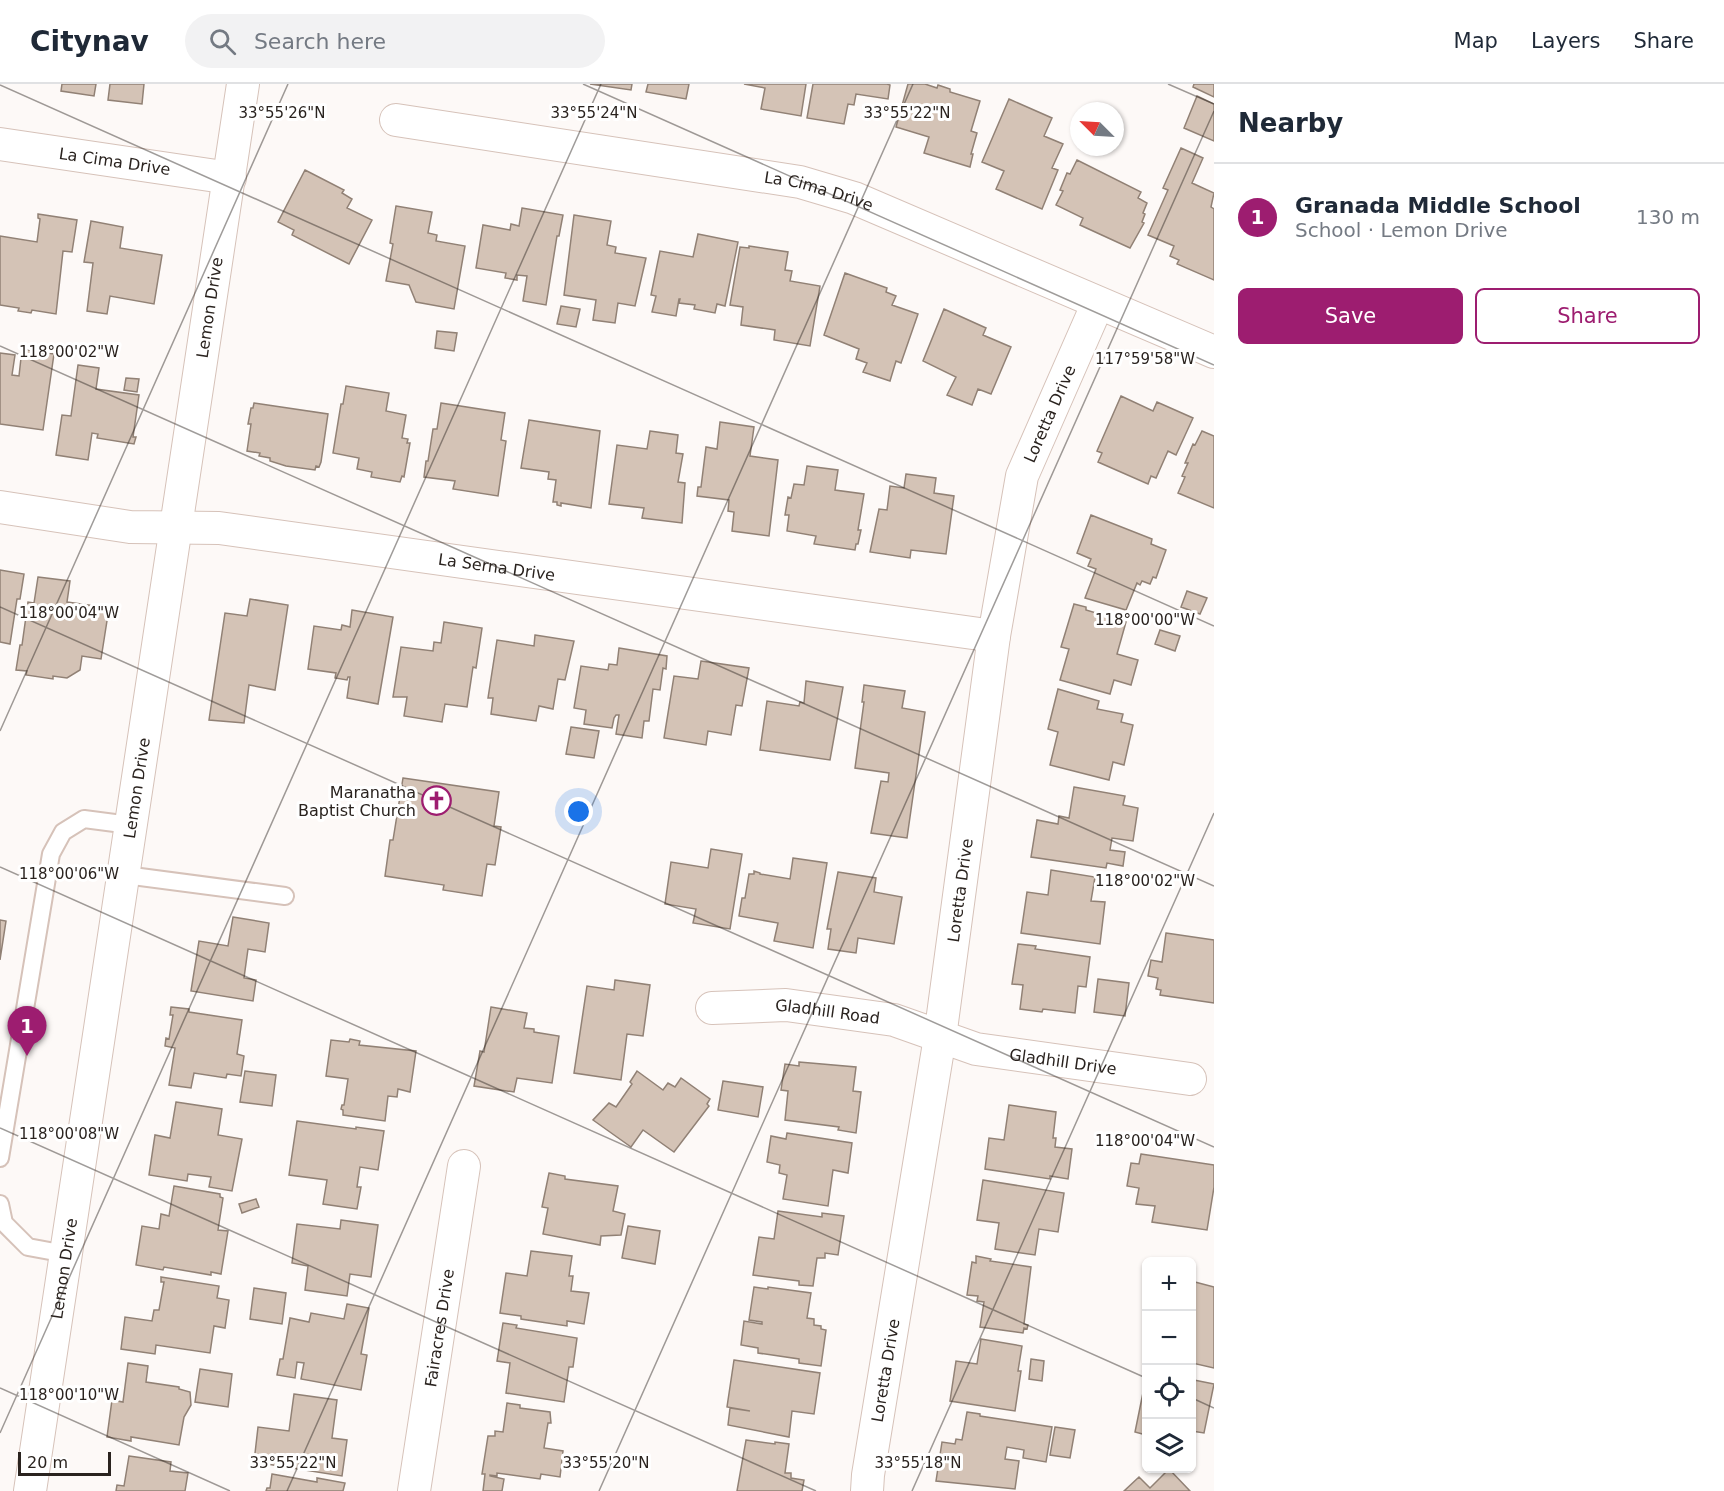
<!DOCTYPE html>
<html lang="en">
<head>
<meta charset="utf-8">
<style>
	:root { --surface:#fff; --page:#f2f2f3; --text:#1f2937; --muted:#747a83; --line:#e0e1e3; --accent:#9d1d70 }
	body { margin:0; font-family:"DejaVu Sans",sans-serif; background:var(--page); color:var(--text) }
	.controls { position:absolute; right:18px; bottom:18px; display:grid; overflow:hidden; border-radius:9px; box-shadow:0 2px 4px #0004 }
	.controls button { width:54px; height:54px; display:grid; place-items:center; padding:0; border:0; border-bottom:2px solid var(--line); background:var(--surface); color:var(--text); font:30px sans-serif }
	.compass { position:absolute; left:1070px; top:18px; width:54px; height:54px; border-radius:50%; background:var(--surface); box-shadow:0 2px 4px #0004; rotate:294deg }
	.scale { position:absolute; left:18px; bottom:15px; width:93px; box-sizing:border-box; padding-left:6px; border:3px solid #2a231f; border-top:0; font-size:16px; line-height:21px; white-space:nowrap; color:#2a231f; -webkit-text-stroke:4px #fff; paint-order:stroke }
	.you { position:absolute; left:579px; top:728px; width:21px; height:21px; margin:-15px; border:4px solid #fff; border-radius:50%; background:#1a73e8; box-shadow:0 0 0 9px #1a73e833 }
	.badge { display:grid; place-items:center; width:39px; height:39px; border-radius:50%; background:var(--accent); color:#fff; font-size:20px; font-weight:700 }
	.pin { position:absolute; translate:-50% -50px; filter:drop-shadow(0 2px 3px #0008) }
	.pin::after { content:''; position:absolute; top:32px; width:21px; height:18px; background:inherit; clip-path:polygon(0 0,100% 0,50% 100%) }
	.list { margin:0; padding:0; list-style:none }
	h2 { display:flex; justify-content:space-between; align-items:center; height:78px; margin:0; padding:0 24px; font-size:26px }
	h2 small { font-size:20px; font-weight:400; color:var(--muted) }
	.list li { display:grid; grid-template-columns:39px 1fr auto; gap:18px; align-items:center; box-sizing:border-box; height:108px; padding:0 24px; border-top:2px solid var(--line) }
	.list b { display:block; font-size:22px; white-space:nowrap }
	.list p { margin:0; font-size:20px; white-space:nowrap; color:var(--muted) }
	.list em { font-size:20px; font-style:normal; color:var(--muted) }
	.actions { display:flex; gap:12px; padding:18px 24px }
	.actions a { flex:1; padding:14px 0; border:2px solid var(--accent); border-radius:9px; text-align:center; font-size:21px; color:var(--accent) }
	.actions .main { background:var(--accent); color:#fff }
	.icon { flex:none; width:33px; height:33px; fill:none; stroke:currentColor; stroke-width:2; stroke-linecap:round; stroke-linejoin:round }
	.map { position:relative; flex:none; width:1214px; height:1407px; overflow:hidden }
	header { display:flex; align-items:center; gap:36px; box-sizing:border-box; height:84px; padding:0 30px; background:var(--surface); border-bottom:2px solid var(--line) }
	header strong { font-size:28px }
	nav { display:flex; gap:33px; margin-inline-start:auto; font-size:21px }
	.search { width:420px; height:54px; background:var(--page); display:flex; align-items:center; gap:15px; box-sizing:border-box; padding:0 21px; border-radius:33px; color:var(--muted); font-size:22px }
	main { display:flex }
	aside { flex:1; background:var(--surface) }
	.map>svg:first-child { display:block }
	.building { fill:#d4c3b6; stroke:#918175; stroke-width:1.5 }
	.lines { fill:none; stroke-linecap:round; stroke-linejoin:round }
	.service-casing { stroke:#d6c2b9; stroke-width:20 }
	.minor-casing { stroke:#d6c2b9; stroke-width:34 }
	.service { stroke:#fff; stroke-width:16 }
	.minor { stroke:#fff; stroke-width:32 }
	.ticks { fill:none; stroke:#2a231f; stroke-width:1.5; stroke-opacity:0.45 }
	.labels { text-anchor:middle; stroke-width:6; stroke-linejoin:round; paint-order:stroke }
	.street-label { font-size:16px; fill:#2a231f; stroke:#fff }
	.poi-label { font-size:16px; fill:#2a231f; stroke:#fff; text-anchor:end }
	.ticks-label { font-size:15px; text-anchor:middle; fill:#2a231f; stroke:#fff; stroke-width:6; stroke-linejoin:round; paint-order:stroke }
</style>
</head>
<body>
<header>
<strong>Citynav</strong>
<div class="search"><svg class="icon" aria-label="search" viewBox="0 0 24 24"><circle cx="10" cy="10" r="6"/><path d="M15 15l6 6"/></svg>Search here</div>
<nav><a>Map</a><a>Layers</a><a>Share</a></nav>
</header>
<main>
<div class="map">
<svg width="1214" height="1407" viewBox="0 0 1214 1407">
	<rect width="100%" height="100%" fill="#fdf9f7"/>
	<path class="building" d="M62 0H96L94 12 61 7Z
		M110 0H144L142 20 108 16Z
		M590 0H632L631 6Z
		M648 0H689L686 15 646 8Z
		M744 0H806L801 32 761 25 765 4Z
		M813 0H887L890 1 888 15 856 10 854 21 848 20 844 40 807 34Z
		M908 0H925L937 4 938 1 950 5V8L980 17 971 47 977 49 971 70H973L970 83 924 69 929 53 896 43Z
		M1194 0H1214V13L1193 3Z
		M1197 12 1214 20V57L1184 44Z
		M1009 15 1052 34 1044 52 1063 60 1052 84 1058 86 1042 125 996 105 1004 87 982 78Z
		M1181 64 1203 74 1192 99 1214 109 1211 123 1214 125V196L1177 180 1179 176 1170 172 1174 162 1148 151 1168 106 1163 104Z
		M1077 76 1141 108 1138 114 1147 119 1143 129 1145 130 1142 138 1144 139 1130 164 1080 141 1083 134 1056 121 1063 107 1060 106 1067 89 1070 90Z
		M305 86 344 106 342 109 352 115 347 124 372 136 349 180 292 151 294 146 278 138Z
		M396 122 432 128 428 149 437 151 436 157 465 162 454 225 416 218 409 201 386 197 393 160 390 159Z
		M522 124 563 131 559 152H557L546 221 523 217 527 192 517 191V196L505 194 506 189 476 184 483 141 510 146 511 140 519 142Z
		M38 130 77 136 72 168 63 167 56 230 32 226 31 229 18 227 19 224 0 221V152L37 158 40 135 38 134Z
		M574 131 611 137 607 161 616 163 615 169 646 174 635 222 618 219 615 239 593 236 596 216 564 211Z
		M91 137 123 143 120 164 162 171 154 220 110 212 107 230 87 227 93 179 84 178Z
		M698 150 738 158 725 222 717 220 715 229 694 225 695 221 679 219 680 215H679L676 232 652 228 656 212 651 211 660 167 693 173Z
		M749 162 788 168 785 186 792 187 790 197 820 202 810 262 774 256 775 246 741 241 743 223 730 221 740 163 749 164Z
		M845 189 887 204 886 208 896 212 892 221 918 230 901 279 896 277 890 297 863 288 867 279 856 275 859 265 824 251Z
		M561 222 580 225 576 243 557 240Z
		M944 225 986 244 983 251 1011 263 991 310 978 305 972 321 947 311 956 293 923 277Z
		M437 247 457 249 454 267 435 264Z
		M22 265 54 270 43 346 0 340V269L15 271 12 291 19 292Z
		M78 281 99 284 96 305 139 311 133 353H136L134 360 97 354 98 350 92 349 88 376 56 371 62 331 71 332Z
		M126 294 139 295 137 308 124 306Z
		M346 302 389 309 386 327 406 331 402 354 408 355 407 359H410L404 393 402 392 400 398 371 393 372 388 357 385 359 374 333 369 341 320H343Z
		M1121 312 1153 327 1157 318 1193 334 1176 371 1168 367 1156 394 1151 392 1148 400 1098 378 1102 369 1097 367Z
		M254 319 328 330 321 378 319 383 316 382 315 386 286 382 270 377V374L259 372 260 369 247 367 251 340H248L251 324H253Z
		M441 319 505 329 501 356 506 357 498 412 453 405 455 397 424 393 426 377H428L433 345H437Z
		M529 336 600 347 591 424 561 419V422L557 421V418H553L556 396 548 395 549 388 521 384Z
		M720 338 754 343 750 372 778 376 769 452 732 447 734 428 728 427 729 416 697 412 698 403H701L706 363 717 365Z
		M650 347 678 351 676 369 683 370 678 398 685 399 682 439 642 434 644 424 609 420 617 361 647 365Z
		M1202 347 1214 352V424L1178 409 1185 393 1182 392 1188 379H1185L1193 360 1195 361Z
		M807 382 838 386 835 406 864 410 858 446H861L858 460H856L855 466 814 460 816 452 787 447 789 431H785L788 413 791 414 794 400 804 401Z
		M906 390 936 394 934 409 954 412 946 470 911 466 910 474 870 468 879 425 887 426 890 402 904 404Z
		M1091 431 1152 455 1151 460 1166 466 1156 494 1153 493 1150 500 1142 497 1140 501 1137 499 1126 526 1085 514 1096 485 1088 482 1091 475 1077 469Z
		M0 486 24 490 20 515H17L10 560 0 558Z
		M38 493 70 497 67 518 109 524 101 575 82 572 80 586 67 594 53 592V595L26 591 27 587 16 586 20 561H22L28 518 34 519Z
		M1187 507 1207 514 1200 530 1181 523Z
		M250 515 288 521 275 606 249 601 244 639 209 636 225 529 247 532Z
		M1074 520 1086 523V526L1126 538 1117 570 1138 576 1131 601 1114 596 1110 610 1060 596 1069 565 1061 563Z
		M352 526 393 533 378 620 347 614 350 593H348L347 596 335 594 336 589 308 585 314 542 341 546 342 541 350 543Z
		M444 538 482 544 476 584 473 583 467 623 445 620 442 638 404 632 407 613H393L401 563 433 567 434 558 441 559Z
		M1160 546 1180 552 1175 567 1155 560Z
		M535 551 574 557 565 596 558 595 553 625 539 622 536 637 491 630 493 614H488L497 556 534 562Z
		M619 564 667 572 666 585 663 584 660 606 653 605 649 637H644L642 654 616 650 619 631H616L614 634 612 644 584 640 586 626 574 624 581 582 608 586 609 580 617 581Z
		M701 577 749 584 742 622 736 621 731 651 708 647 706 661 664 654 674 592 698 595Z
		M806 597 843 603 830 676 760 666 767 617 799 622 800 618 804 619Z
		M864 601 905 607 902 624 925 628 907 754 871 749 881 697 888 698 889 689 855 684 864 618H862Z
		M1058 605 1099 617 1097 625 1123 630 1121 638 1133 641 1124 681 1113 678 1109 696 1050 681 1058 648 1048 645Z
		M571 643 599 647 594 674 566 670Z
		M403 694 499 708 494 742 501 743 495 781 487 780 482 812 443 806 444 801 385 792 390 756H393Z
		M1074 703 1125 712 1123 721 1138 724 1133 757 1112 754 1110 766 1125 768 1123 782 1107 779 1106 784 1031 773 1037 736 1058 740 1059 732 1069 734Z
		M711 765 742 770 730 845 693 839 696 825 665 820 671 778 708 784Z
		M793 774 827 779 813 864 774 857 778 839 739 832 742 814H745L749 790H754V787L760 789V790L790 795Z
		M1051 786 1095 793 1091 817 1105 818 1100 860 1021 849 1027 808 1048 811Z
		M838 788 876 794 874 808 902 813 894 860 858 854 856 869 828 865 831 845H827Z
		M233 833 269 839 265 868 248 865 244 894 256 896 253 917 191 907 199 857 228 862Z
		M0 836 6 837 0 876Z
		M1166 849 1214 856V919L1160 911 1161 906 1156 905 1158 894 1148 892 1151 876 1162 878Z
		M1018 860 1036 862 1035 865 1090 873 1086 903 1078 902 1075 929 1043 925 1042 928 1020 925 1023 901 1012 900Z
		M1098 895 1129 899 1125 932 1094 928Z
		M615 896 650 901 643 952 627 950 621 996 574 989 587 902 614 906Z
		M171 923 189 925V928L242 936 237 970 244 972 241 992 227 990 226 994 194 989 191 1004 169 1001 175 964 165 962 166 954 169 955 173 931H170Z
		M491 923 527 929 524 944 534 945V948L559 952 552 999 517 994 514 1008 474 1002 480 967 484 968Z
		M350 955 360 957 359 961 416 967 410 1008 398 1005 397 1013 388 1012 385 1037 343 1031V1026L341 1025 342 1021H344L348 995 326 992 331 956 349 958Z
		M799 978 856 983 853 1007 861 1008 856 1049 838 1046 839 1043 785 1036 788 1007 781 1006 785 980 799 982Z
		M245 987 276 991 272 1022 240 1018Z
		M637 987 663 1006 668 999 675 1003 681 994 710 1015 707 1020 709 1022 674 1068 643 1046 631 1063 593 1036 609 1019 616 1023 632 1000 630 998Z
		M723 997 763 1003 758 1033 718 1026Z
		M176 1018 222 1025 218 1051 242 1055 232 1107 209 1103 211 1093 188 1090 187 1097 149 1091 155 1051 170 1054Z
		M1009 1021 1056 1028 1053 1054H1056L1055 1063 1072 1065 1068 1095 1050 1092V1095L985 1085 989 1054 1004 1056Z
		M297 1037 356 1045V1043L384 1047 378 1086 360 1083 357 1103H361L357 1125 323 1120 327 1096 289 1091Z
		M787 1049 852 1059 848 1089 833 1086 828 1122 783 1115 787 1091 779 1089 780 1081 767 1078 771 1052 786 1055Z
		M1141 1070 1214 1081V1103L1207 1146 1152 1138 1155 1122 1136 1120 1139 1104 1127 1102 1131 1079 1139 1080Z
		M549 1089 565 1092V1095L618 1102 613 1127 625 1130 621 1151 601 1152 600 1161 543 1150 548 1124 542 1123Z
		M983 1096 1064 1109 1058 1148 1039 1145 1035 1171 995 1165 999 1139 977 1136Z
		M174 1102 220 1110V1113L223 1114 218 1146 228 1147 221 1190 211 1188V1191L164 1183 163 1186 136 1181 142 1142 159 1145 161 1130 169 1132Z
		M256 1115 259 1123 242 1129 239 1120Z
		M778 1127 822 1133V1129L844 1132 838 1171 825 1169V1174H817L813 1202 799 1201V1197L753 1191 759 1153 774 1155Z
		M341 1136 378 1141 371 1193 350 1190 347 1212 305 1206 308 1182 292 1179 297 1140 340 1145Z
		M628 1142 660 1147 655 1180 622 1174Z
		M531 1167 572 1172 569 1192H573L571 1207 589 1209 584 1240 567 1237V1242L521 1235V1232L500 1229 506 1189 527 1192Z
		M976 1172 991 1175 990 1177 1031 1183 1024 1240 1028 1241 1027 1245 1024 1244 1023 1249 980 1243 984 1218 977 1217 978 1212 967 1211 972 1178 976 1179Z
		M161 1193 219 1202 217 1214 229 1216 225 1244 214 1242 210 1269 156 1261 155 1270 121 1265 125 1233 152 1237 154 1226H159L164 1198H161Z
		M1195 1198 1214 1203V1284L1192 1279V1207Z
		M754 1203 768 1205V1203L811 1209 807 1234 814 1235V1241L821 1242V1245L826 1246 821 1282 799 1279V1275L758 1269V1264L741 1261 744 1237 762 1240V1238L749 1236Z
		M254 1204 286 1209 282 1240 250 1235Z
		M347 1220 369 1224 361 1270 367 1271 361 1306 301 1295 304 1279 297 1278 295 1294 277 1291 280 1275H283L290 1234 309 1238 311 1229 344 1235Z
		M503 1239 517 1241 516 1244 577 1254 573 1283H569L564 1318 506 1309 510 1279 497 1277Z
		M981 1255 1022 1262 1018 1287H1021L1015 1327 950 1317 956 1277 977 1280Z
		M1031 1275 1044 1277 1042 1297 1029 1295Z
		M734 1276 820 1289 814 1330 792 1327 789 1353 728 1341 730 1324 750 1327 727 1323Z
		M128 1279 148 1282 146 1298 179 1303V1305L190 1308 191 1321 184 1333 179 1361 131 1353V1357L107 1353 112 1316 123 1318Z
		M200 1285 232 1290 228 1323 195 1318Z
		M1146 1294V1351L1135 1348Z
		M1194 1296 1214 1300 1204 1349 1192 1347V1297L1194 1298Z
		M294 1310 337 1316 332 1354 347 1356 342 1392 254 1378 258 1343 289 1347Z
		M507 1319 520 1321V1324L550 1328 551 1339H548L544 1364 563 1367 560 1393 541 1390 540 1395 497 1389V1392L490 1391V1392L504 1395 502 1407H483L485 1390H482L488 1352H495V1347L503 1348Z
		M967 1328 980 1330V1332L1052 1343 1046 1378 1023 1374 1024 1366 1007 1363 1005 1375 1019 1377 1015 1405 936 1397 942 1358 955 1360 956 1355 962 1356Z
		M1055 1343 1075 1346 1070 1374 1050 1371Z
		M746 1356 775 1360V1358L789 1360 785 1389H791V1394L804 1396 802 1407H737Z
		M129 1372 171 1378 170 1387 188 1389 185 1407H116L117 1401 124 1402Z
		M1169 1385 1190 1407H1124L1139 1393 1150 1404Z
		M272 1390 317 1398V1394L345 1399 343 1407H266L267 1404H270Z"/>
	<g class="lines">
		<defs>
			<path id="service" d="M125 791 285 812
				M0 1074 51 770 63 748 84 735 130 741
				M0 1120 4 1139 28 1163 66 1170"/>
			<g id="minor">
				<path id="s1" d="M396 36 800 98 854 114 1214 268"/>
				<path id="s2" d="M0 60 230 94"/>
				<path id="s3" d="M0 423 130 443 219 444 994 552"/>
				<path id="s4" d="M712 924 786 921 894 936 976 965 1190 995"/>
				<path id="s5" d="M30 1407 243 0"/>
				<path id="s6" d="M414 1407 464 1082"/>
				<path id="s7" d="M867 1407 868 1391 940 953 994 552 1022 392 1098 219"/>
			</g>
		</defs>
		<use href="#service" class="service-casing"/>
		<use href="#minor" class="minor-casing"/>
		<use href="#service" class="service"/>
		<use href="#minor" class="minor"/>
	</g>
	<path class="ticks" d="M583 0 1214 281M1168 0 1214 20M0 1 1214 542M0 262 1214 802M0 523 1214 1063M0 647 288 0M0 783 1146 1294M0 1044 816 1407M0 1304 230 1407M1192 1314 1214 1324M0 1349 601 0M287 1407 913 0M599 1407 1214 27M912 1407 1214 729"/>
	<defs>
		<symbol id="church-ring" viewBox="-11 -11 22 22"><circle r="9.5" fill="#fff" stroke="#9d1d70" stroke-width="1.5"/><path d="M-1.2-6h2.4v3.5h3.3v2.4h-3.3V6h-2.4V-.1h-3.3v-2.4h3.3Z" fill="#9d1d70"/></symbol>
	</defs>
	<g fill-rule="evenodd">
		<use href="#church-ring" x="420" y="700" width="33" height="33"/>
	</g>
	<g class="labels">
		<g class="street-label">
			<text dy="6" stroke="none"><textPath href="#s2" startOffset="116">La Cima Drive</textPath></text>
			<text dy="6" stroke="none"><textPath href="#s1" startOffset="429">La Cima Drive</textPath></text>
			<text dy="6" stroke="none"><textPath href="#s5" startOffset="1197">Lemon Drive</textPath></text>
			<text dy="6" stroke="none"><textPath href="#s7" startOffset="1095">Loretta Drive</textPath></text>
			<text dy="6" stroke="none"><textPath href="#s3" startOffset="501">La Serna Drive</textPath></text>
			<text dy="6" stroke="none"><textPath href="#s5" startOffset="711">Lemon Drive</textPath></text>
			<text dy="6" stroke="none"><textPath href="#s7" startOffset="608">Loretta Drive</textPath></text>
			<text dy="6" stroke="none"><textPath href="#s4" startOffset="116">Gladhill Road</textPath></text>
			<text dy="6" stroke="none"><textPath href="#s4" startOffset="358">Gladhill Drive</textPath></text>
			<text dy="6" stroke="none"><textPath href="#s5" startOffset="225">Lemon Drive</textPath></text>
			<text dy="6" stroke="none"><textPath href="#s6" startOffset="165">Fairacres Drive</textPath></text>
			<text dy="6" stroke="none"><textPath href="#s7" startOffset="122">Loretta Drive</textPath></text>
		</g>
		<g class="poi-label">
			<text x="416" y="714">Maranatha<tspan x="416" dy="18">Baptist Church</tspan></text>
		</g>
	</g>
	<g class="ticks-label">
		<text x="282" y="34">33°55'26"N</text>
		<text x="594" y="34">33°55'24"N</text>
		<text x="907" y="34">33°55'22"N</text>
		<text x="69" y="273">118°00'02"W</text>
		<text x="1145" y="280">117°59'58"W</text>
		<text x="69" y="534">118°00'04"W</text>
		<text x="1145" y="541">118°00'00"W</text>
		<text x="69" y="795">118°00'06"W</text>
		<text x="1145" y="802">118°00'02"W</text>
		<text x="69" y="1055">118°00'08"W</text>
		<text x="1145" y="1062">118°00'04"W</text>
		<text x="69" y="1316">118°00'10"W</text>
		<text x="293" y="1384">33°55'22"N</text>
		<text x="606" y="1384">33°55'20"N</text>
		<text x="918" y="1384">33°55'18"N</text>
	</g>
</svg>
<div class="controls">
<button>+</button>
<button>−</button>
<button><svg class="icon" aria-label="locate" viewBox="0 0 24 24"><circle cx="12" cy="12" r="6"/><path d="M12 2v4M12 18v4M2 12h4M18 12h4"/></svg></button>
<button><svg class="icon" aria-label="layers" viewBox="0 0 24 24"><path d="M12 4l9 5-9 5-9-5zM3 14l9 5 9-5"/></svg></button>
</div>
<svg class="compass" viewBox="-18 -18 36 36"><path d="M0-13l5 13h-10z" fill="#e53935"/><path d="M0 13l5-13h-10z" fill="#747a83"/></svg>
<div class="scale">20 m</div>
<div class="you"></div>
<div class="pin badge" style="left:27px;top:972px">1</div>
</div>
<aside>
<h2>Nearby<small></small></h2>
<ul class="list">
<li><span class="badge">1</span><div><b>Granada Middle School</b><p>School · Lemon Drive</p></div><em>130 m</em></li>
</ul>
<div class="actions"><a class="main">Save</a><a>Share</a></div>
</aside>
</main>
</body>
</html>
